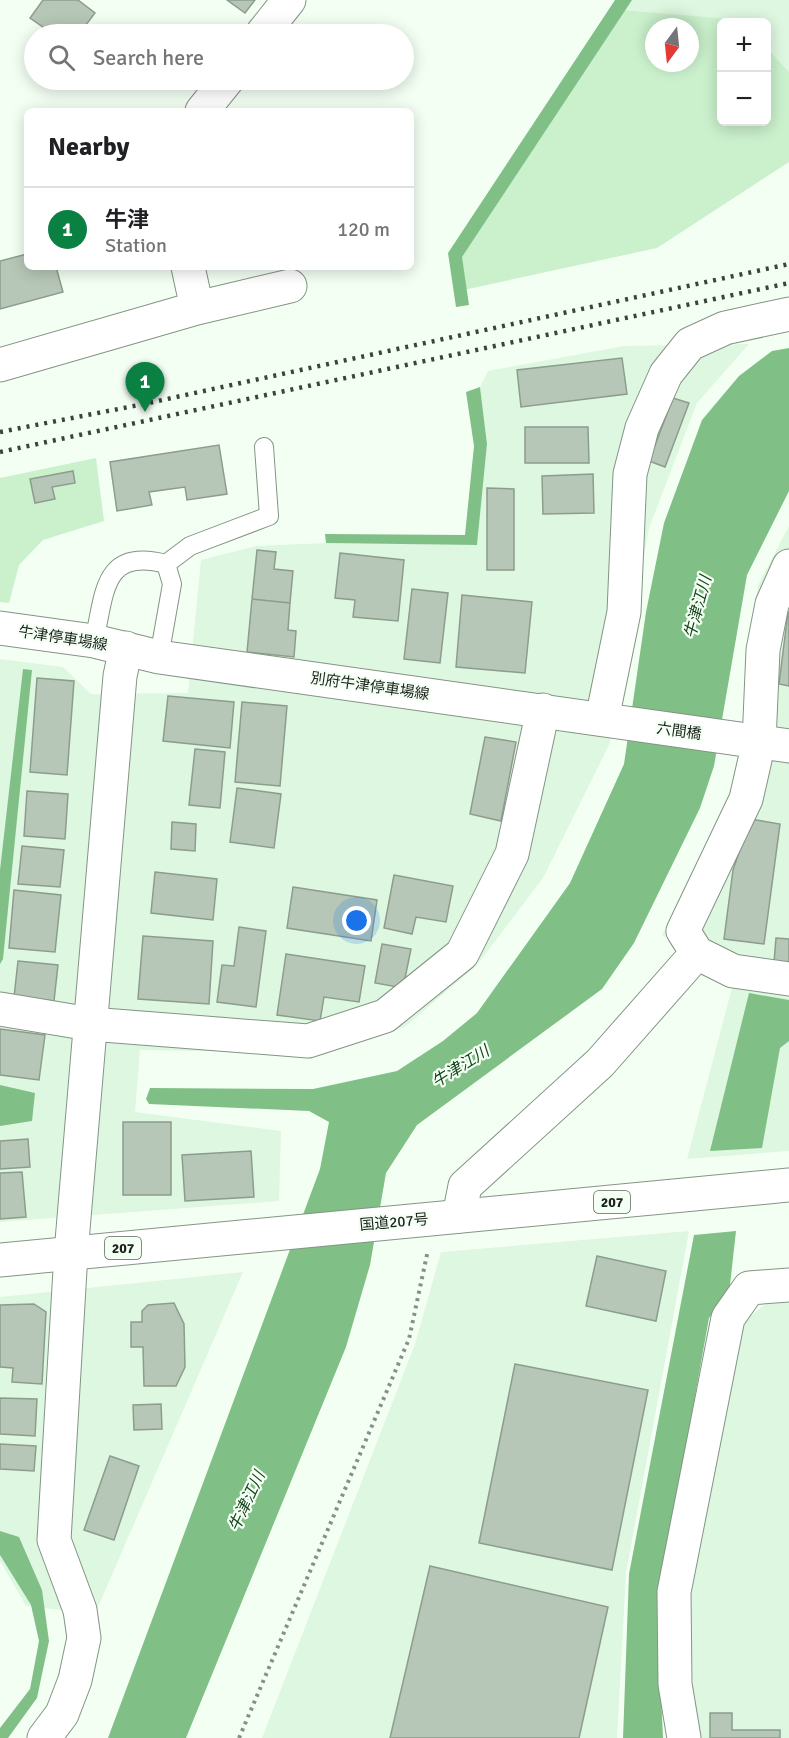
<!DOCTYPE html>
<html lang="en">
<head>
<meta charset="utf-8">
<style>
	:root { --surface:#fff; --page:#f6f6f6; --text:#202124; --muted:#757577; --line:#e0e0e0; --accent:#0b8043 }
	body { margin:0; font-family:Signika,"Noto Sans JP",sans-serif; background:var(--page); color:var(--text) }
	.controls { position:absolute; right:18px; top:18px; display:grid; overflow:hidden; border-radius:9px; box-shadow:0 3px 15px #0003 }
	.controls button { width:54px; height:54px; display:grid; place-items:center; padding:0; border:0; border-bottom:2px solid var(--line); background:var(--surface); color:var(--text); font:30px sans-serif }
	.compass { position:absolute; left:645px; top:18px; width:54px; height:54px; border-radius:50%; background:var(--surface); box-shadow:0 3px 15px #0003; rotate:195deg }
	.you { position:absolute; left:357px; top:921px; width:21px; height:21px; margin:-15px; border:4px solid #fff; border-radius:50%; background:#1a73e8; box-shadow:0 0 0 9px #1a73e833 }
	.badge { display:grid; place-items:center; width:39px; height:39px; border-radius:50%; background:var(--accent); color:#fff; font-size:20px; font-weight:700 }
	.pin { position:absolute; translate:-50% -50px; filter:drop-shadow(0 2px 3px #0008) }
	.pin::after { content:''; position:absolute; top:32px; width:21px; height:18px; background:inherit; clip-path:polygon(0 0,100% 0,50% 100%) }
	.list { margin:0; padding:0; list-style:none }
	h2 { display:flex; justify-content:space-between; align-items:center; height:78px; margin:0; padding:0 24px; font-size:26px }
	h2 small { font-size:20px; font-weight:400; color:var(--muted) }
	.list li { display:grid; grid-template-columns:39px 1fr auto; gap:18px; align-items:center; box-sizing:border-box; height:84px; padding:0 24px; border-top:2px solid var(--line) }
	.list b { display:block; font-size:22px; white-space:nowrap }
	.list p { margin:0; font-size:20px; white-space:nowrap; color:var(--muted) }
	.list em { font-size:20px; font-style:normal; color:var(--muted) }
	.icon { flex:none; width:33px; height:33px; fill:none; stroke:currentColor; stroke-width:2; stroke-linecap:round; stroke-linejoin:round }
	.map { position:relative; flex:none; width:789px; height:1738px; overflow:hidden }
	.search { position:absolute; background:var(--surface); box-shadow:0 3px 15px #0003; left:24px; top:24px; width:390px; height:66px; display:flex; align-items:center; gap:15px; box-sizing:border-box; padding:0 21px; border-radius:33px; color:var(--muted); font-size:22px }
	.panel { position:absolute; background:var(--surface); box-shadow:0 3px 15px #0003; left:24px; top:108px; width:390px; height:162px; border-radius:9px }
	.map>svg:first-child { display:block }
	.built { fill:#def7e0 }
	.green { fill:#caf0cc; fill-rule:evenodd }
	.water { fill:#80c086 }
	.building { fill:#b6c7b7; stroke:#8c9d8d; stroke-width:1.5 }
	.lines { fill:none; stroke-linecap:round; stroke-linejoin:round }
	.service-casing { stroke:#839484; stroke-width:20 }
	.minor-casing { stroke:#839484; stroke-width:35 }
	.tertiary-casing { stroke:#839484; stroke-width:35 }
	.secondary-casing { stroke:#839484; stroke-width:35 }
	.trunk-casing { stroke:#839484; stroke-width:35 }
	.path { stroke:#879087; stroke-width:4; stroke-dasharray:3 4.5; stroke-linecap:butt }
	.service { stroke:#fff; stroke-width:18 }
	.minor { stroke:#fff; stroke-width:33 }
	.tertiary { stroke:#fff; stroke-width:33 }
	.secondary { stroke:#fff; stroke-width:33 }
	.trunk { stroke:#fff; stroke-width:33 }
	.rail { stroke:#3b433b; stroke-width:4.5; stroke-dasharray:3 6; stroke-linecap:butt }
	.labels { text-anchor:middle; stroke-width:4.5; stroke-linejoin:round; paint-order:stroke }
	.shield { fill:#f4fff4; stroke:#5c645c; stroke-width:1.5 }
	.shield-label { font-size:14px; font-weight:bold; fill:#1b221b }
	.street-label { font-size:15px; fill:#1b221b; stroke:#f4fff4 }
	.water-label { font-size:16px; font-style:italic; fill:#14421c; stroke:#f4fff4 }
</style>
</head>
<body>
<div class="map">
<svg width="789" height="1738" viewBox="0 0 789 1738">
	<rect width="100%" height="100%" fill="#f4fff4"/>
	<path class="built" d="M629 0H789V72L767 48 766 22H742L623 10Z
		M749 344 697 403 649 528 610 743 543 878 477 965 405 1027 316 1053 140 1050 135 1112 281 1131 279 1201 0 1222V659L63 667 91 694 188 693 201 560 256 546 326 543 477 545 487 444 480 387 488 371 624 346Z
		M789 526V1151L687 1159 734 980 662 935 736 789 758 585Z
		M689 1231 626 1573 617 1738H262L415 1344 441 1252Z
		M243 1272 95 1614 26 1606 0 1561V1297Z
		M789 1299V1738H699L693 1695 690 1580 743 1322 768 1302Z"/>
	<path class="green" d="M623 10 740 20 742 22H722V122H766L767 48 789 72V162L657 248 459 291 454 256ZM654 27H690V63H654Z
		M96 458 104 521 43 540 19 565 9 603 0 602V478Z"/>
	<path class="water" d="M615 0H632L462 257 469 305 456 307 448 253Z
		M789 348V491L747 575 714 766 700 808 634 943 602 989 417 1125 386 1173 370 1265 346 1347 186 1738H108L320 1169 329 1122 309 1111 149 1104 146 1099 150 1088 313 1089 397 1071 443 1041 477 1013 570 883 624 764 646 612 664 523 702 420 739 376 772 351Z
		M480 387 487 444 477 545 326 543 325 534 465 535 474 446 466 392Z
		M23 669 32 670 3 959 0 964V870Z
		M749 993 789 1000V1041L780 1048 762 1148 710 1151Z
		M0 1085 35 1093 32 1121 0 1126Z
		M736 1231 729 1294 709 1318 657 1608 663 1738H623L629 1574 694 1235Z
		M0 1531 19 1537 42 1590 49 1641 37 1698 8 1738H0V1728L30 1689 39 1641 31 1605 0 1555Z"/>
	<path class="building" d="M43 0H78L95 13 79 34H53L30 18Z
		M227 0H255L245 13Z
		M27 254V267H47L48 269 56 267 63 292 0 309V261Z
		M622 358 627 394 521 407 517 370Z
		M673 398 689 403 665 467 649 461Z
		M525 427H588L589 463H525Z
		M219 445 227 494 187 500 185 487 149 492 152 505 117 511 110 462Z
		M73 471 75 483 52 487 55 499 35 503 30 479Z
		M593 474 594 513 543 514 542 476Z
		M487 488 514 489V570H487Z
		M257 550 276 552 274 569 293 571 290 603 252 599Z
		M340 553 404 560 398 621 353 617 355 600 335 598Z
		M412 589 448 593 440 663 404 659Z
		M462 595 532 602 525 673 456 667Z
		M252 599 290 603 288 630 296 631 294 657 247 652Z
		M788 612H789V686L779 684Z
		M37 678 74 681 67 775 30 772Z
		M168 696 234 702 230 748 163 741Z
		M242 702 287 706 280 786 235 782Z
		M485 737 516 742 501 821 470 814Z
		M195 749 225 752 220 808 189 805Z
		M237 788 281 794 274 848 230 842Z
		M27 791 68 794 65 839 24 836Z
		M750 819 780 824 764 944 724 939 733 870Z
		M172 822 196 824 195 851 171 849Z
		M22 846 64 850 60 887 18 884Z
		M155 872 217 879 213 920 151 913Z
		M394 875 453 886 446 922 416 917 412 934 384 928Z
		M293 887 377 900 371 941 287 928Z
		M14 890 61 895 55 952 9 948Z
		M239 927 266 931 256 1007 217 1002 222 965 234 966Z
		M143 936 213 941 209 1004 138 999Z
		M776 938 789 939V964L774 962Z
		M382 944 411 949 403 988 375 983Z
		M286 954 365 966 359 1002 324 997 320 1021 277 1015Z
		M18 961 58 965 54 1001 14 997Z
		M0 1029 45 1035 39 1080 0 1075Z
		M123 1122H171V1195H123Z
		M28 1139 30 1167 0 1169V1141Z
		M251 1151 254 1197 185 1201 182 1155Z
		M22 1172 26 1217 0 1219V1173Z
		M597 1256 666 1271 656 1321 586 1306Z
		M174 1303 184 1324 185 1367 176 1386H144L143 1347H131V1322H142V1311L148 1305Z
		M34 1304 46 1312 42 1384 12 1382 13 1368 0 1367V1305Z
		M515 1364 648 1390 612 1570 479 1543Z
		M0 1398 37 1399 35 1436 0 1434Z
		M161 1404 162 1429 134 1430 133 1405Z
		M0 1444 36 1446 34 1471 0 1469Z
		M110 1456 139 1466 114 1540 84 1530Z
		M430 1566 608 1607 579 1738H390Z
		M710 1713H732V1730H780V1738H710Z"/>
	<g class="lines">
		<defs>
			<path id="service" d="M166 564 190 546 269 516 264 447
				M94 641C105 594 102 547 166 564L172 584 159 657"/>
			<path id="minor" d="M262 34 289 0
				M202 111 227 80
				M188 267 197 308
				M0 365 197 308 290 286
				M789 566 772 604 763 650 759 742 746 799 683 931 697 953 733 971 789 979
				M602 719 624 612 630 474 642 428 666 374 690 344 725 328 789 314
				M0 1009 90 1024 308 1041 385 1016 462 954 512 854 543 710
				M459 1216 465 1186 600 1063 697 953
				M44 1738 62 1714 75 1680 84 1638 80 1610 54 1540 71 1253
				M684 1738 675 1684 674 1592 728 1318 749 1288 789 1285"/>
			<path id="tertiary" d="M71 1253 120 676 126 648"/>
			<path id="secondary" d="M0 628 94 641 159 657 789 746"/>
			<path id="trunk" d="M0 1260 789 1185"/>
		</defs>
		<use href="#service" class="service-casing"/>
		<use href="#minor" class="minor-casing"/>
		<use href="#tertiary" class="tertiary-casing"/>
		<use href="#secondary" class="secondary-casing"/>
		<use href="#trunk" class="trunk-casing"/>
		<path class="path" d="M239 1738 409 1339 428 1250"/>
		<use href="#service" class="service"/>
		<use href="#minor" class="minor"/>
		<use href="#tertiary" class="tertiary"/>
		<use href="#secondary" class="secondary"/>
		<use href="#trunk" class="trunk"/>
		<path class="rail" d="M0 432 144 404 789 264
			M0 452 789 283"/>
	</g>
	<g class="labels">
		<g class="shield">
			<rect x="594" y="1191" width="36" height="22" rx="4.5"/>
			<rect x="105" y="1237" width="36" height="22" rx="4.5"/>
		</g>
		<g class="shield-label">
			<text x="612" y="1207">207</text>
			<text x="123" y="1253">207</text>
		</g>
		<g class="street-label">
			<text transform="translate(63 638) rotate(9)" y="5">牛津停車場線</text>
			<text transform="translate(370 686) rotate(8)" y="5">別府牛津停車場線</text>
			<text transform="translate(679 731) rotate(8)" y="5">六間橋</text>
			<text transform="translate(394 1222) rotate(-5)" y="5">国道207号</text>
		</g>
		<g class="water-label">
			<text transform="translate(697 607) rotate(-75)" y="6">牛津江川</text>
			<text transform="translate(460 1066) rotate(-32)" y="6">牛津江川</text>
			<text transform="translate(246 1501) rotate(-65)" y="6">牛津江川</text>
		</g>
	</g>
</svg>
<div class="controls">
<button>+</button>
<button>−</button>
</div>
<svg class="compass" viewBox="-18 -18 36 36"><path d="M0-13l5 13h-10z" fill="#e53935"/><path d="M0 13l5-13h-10z" fill="#757577"/></svg>
<div class="you"></div>
<div class="pin badge" style="left:145px;top:412px">1</div>
<div class="search"><svg class="icon" aria-label="search" viewBox="0 0 24 24"><circle cx="10" cy="10" r="6"/><path d="M15 15l6 6"/></svg>Search here</div>
<section class="panel">
<h2>Nearby<small></small></h2>
<ul class="list">
<li><span class="badge">1</span><div><b>牛津</b><p>Station</p></div><em>120 m</em></li>
</ul>
</section>
</div>
</body>
</html>
